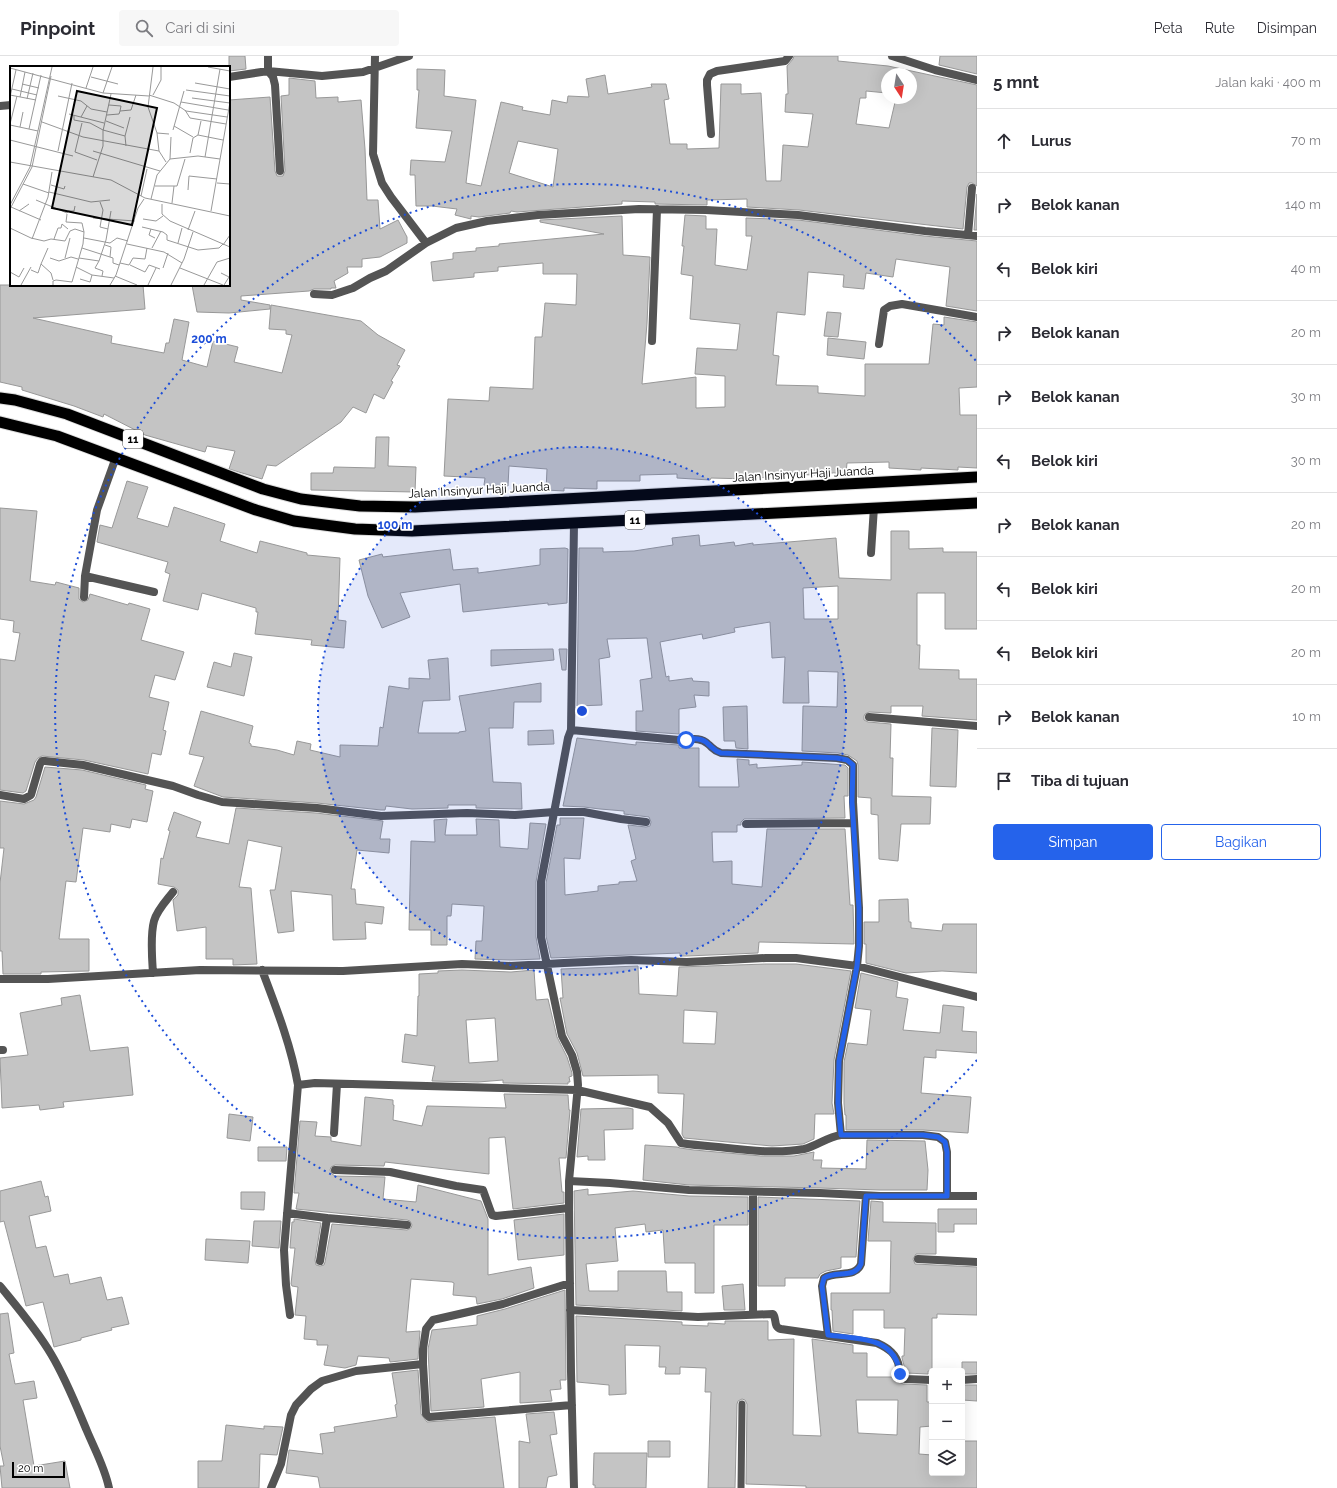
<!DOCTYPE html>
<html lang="id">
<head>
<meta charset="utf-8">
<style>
	:root { --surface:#fff; --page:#f7f7f7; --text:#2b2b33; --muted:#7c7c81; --line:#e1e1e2; --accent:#2563eb }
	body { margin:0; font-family:Raleway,sans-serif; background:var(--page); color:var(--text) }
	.controls { position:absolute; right:12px; bottom:12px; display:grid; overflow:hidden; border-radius:4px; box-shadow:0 4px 16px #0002 }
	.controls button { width:36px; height:36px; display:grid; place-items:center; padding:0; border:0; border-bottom:1px solid var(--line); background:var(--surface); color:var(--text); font:20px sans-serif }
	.compass { position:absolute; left:881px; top:12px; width:36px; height:36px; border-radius:50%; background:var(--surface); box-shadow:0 4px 16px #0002; rotate:168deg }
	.scale { position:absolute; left:12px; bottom:10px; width:53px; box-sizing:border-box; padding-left:4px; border:2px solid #000; border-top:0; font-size:11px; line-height:14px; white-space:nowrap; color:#000; -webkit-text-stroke:3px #fff; paint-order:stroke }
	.stop { position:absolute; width:12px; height:12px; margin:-9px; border:3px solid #2563eb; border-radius:50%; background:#fff }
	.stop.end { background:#2563eb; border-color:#fff; box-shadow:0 1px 4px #0008 }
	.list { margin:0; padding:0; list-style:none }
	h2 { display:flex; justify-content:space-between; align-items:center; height:52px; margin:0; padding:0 16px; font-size:17px }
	h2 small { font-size:13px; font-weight:400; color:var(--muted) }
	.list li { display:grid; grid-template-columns:26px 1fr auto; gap:12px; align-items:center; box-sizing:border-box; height:64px; padding:0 16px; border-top:1px solid var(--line) }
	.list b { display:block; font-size:15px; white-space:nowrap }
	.list em { font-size:13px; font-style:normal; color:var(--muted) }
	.actions { display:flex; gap:8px; padding:12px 16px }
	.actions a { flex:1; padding:9px 0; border:1px solid var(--accent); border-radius:4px; text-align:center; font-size:14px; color:var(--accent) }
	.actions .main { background:var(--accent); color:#fff }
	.icon { flex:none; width:22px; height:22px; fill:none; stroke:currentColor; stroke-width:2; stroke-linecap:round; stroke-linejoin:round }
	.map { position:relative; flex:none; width:977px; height:1432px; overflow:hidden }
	header { display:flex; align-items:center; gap:24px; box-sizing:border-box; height:56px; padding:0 20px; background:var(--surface); border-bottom:1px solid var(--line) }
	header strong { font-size:19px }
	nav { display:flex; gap:22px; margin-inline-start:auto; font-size:14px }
	.search { width:280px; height:36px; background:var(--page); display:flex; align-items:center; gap:10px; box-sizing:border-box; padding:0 14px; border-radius:4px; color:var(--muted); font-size:15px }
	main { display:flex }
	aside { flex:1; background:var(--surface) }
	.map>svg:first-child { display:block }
	.building { fill:#c4c4c4; stroke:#989898; fill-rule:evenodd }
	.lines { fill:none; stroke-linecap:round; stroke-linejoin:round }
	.trunk-casing { stroke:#dbdbdb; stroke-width:13 }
	.service { stroke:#545454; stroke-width:7 }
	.minor { stroke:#545454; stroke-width:8 }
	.trunk { stroke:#000; stroke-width:11 }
	.route { stroke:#2563eb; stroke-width:5 }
	.ring { fill:none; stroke:#1d4ed8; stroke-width:2; stroke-dasharray:2 4 }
	.labels { text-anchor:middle; stroke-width:3.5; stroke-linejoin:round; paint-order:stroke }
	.shield { fill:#fff; stroke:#4c4c4c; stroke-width:1 }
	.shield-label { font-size:11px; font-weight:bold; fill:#000 }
	.street-label { font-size:12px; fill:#000; stroke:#fff }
	.inset-road { fill:none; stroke:#999; stroke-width:1 }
	.view { fill:#000; fill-opacity:0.15; stroke:#000; stroke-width:2 }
	.inset-edge { fill:none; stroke:#000; stroke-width:2 }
	.centre { fill:#1d4ed8; stroke:#fff; stroke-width:2 }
	.ring-label { font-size:12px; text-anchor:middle; font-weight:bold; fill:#1d4ed8; stroke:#fff; stroke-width:3.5; stroke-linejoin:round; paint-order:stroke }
</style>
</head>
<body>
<header>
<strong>Pinpoint</strong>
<div class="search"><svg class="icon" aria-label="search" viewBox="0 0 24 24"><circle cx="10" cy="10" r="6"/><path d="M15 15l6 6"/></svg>Cari di sini</div>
<nav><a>Peta</a><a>Rute</a><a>Disimpan</a></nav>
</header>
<main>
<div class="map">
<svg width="977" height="1432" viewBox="0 0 977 1432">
	<rect width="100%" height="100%" fill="#fff"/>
	<path class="building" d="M229 0H245L246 13 229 15Z
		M794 0H838V5L888 10 977 29V130L972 127H969L967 131 963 173 799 154 747 151V143L707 144V149L655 148V146L622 145V148L517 156 511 155 510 157 479 161 471 160V163L455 159 457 153 432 150H416L415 119H410L411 104 445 106 452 75 416 72 419 34H417V13L445 14 444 40 476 44 466 127 481 130 501 46 523 51 522 54 550 59 552 44 567 47 568 40 589 41 586 23 605 19 608 38 652 31 651 28H666L669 43 664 44 670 88H687V93L719 92 721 28H741V38L761 37 766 125H781L783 89 808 91 813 58 785 56 786 38H788L787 10 793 3ZM887 18H911V42H896L889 72 856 68 860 42H866V35L887 37ZM518 85 558 93 553 131 509 117Z
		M940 0H977V18L939 9Z
		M289 22 315 25 316 42 338 41V46L361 44 365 93 367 144H378L380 173 398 164 407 181V187L380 201 362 203V211H347L348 217 334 225 336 232H331V233H314L309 235 241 240V244L270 249V253L229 257 197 256 192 229H229V44L270 41 275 115 277 120H283L285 115 281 40 289 39Z
		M977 138V174H974Z
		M685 159 706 160V173H717L715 209 747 214 752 180H746V162L798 164 924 180 977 185V255L946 250 950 211 896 203 893 221 866 217 864 233 843 231 844 219 808 216 805 259 777 256 773 299 779 300 776 329 818 330V337L865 340V308H929L933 268 944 269V261L977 266V331L959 332 960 359H977V412L958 411V414L921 412V414L906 413 889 412V406L847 407 846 417H815V419L784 418V421L749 422V423L711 422 710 424 677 422V418L640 419V425H597V433L564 432V435L546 434 547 413 509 410 508 430 484 429 485 422 444 420 448 343 489 345 490 331 533 333 535 281H542L545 247 576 249 577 218H543V207L498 211V215L474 217V221L433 225 431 206 453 203V197L476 195V192L499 190V188L604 178 540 166V164L622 160 623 199 650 201 647 267 642 328 696 321V352L725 351V320L695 318 697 292 737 294 740 268 690 263 693 220 681 218 684 190H682Z
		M0 229H143L145 253 33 262 112 280 111 287 164 297 166 287H169L174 263 189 266 182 304 207 311 213 285 238 291 234 306 282 317 292 279 286 278V274L269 273 271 249 361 265 378 279 405 294 397 309 400 310 391 325 393 326 384 343 374 338 366 357 353 351 341 366 276 410 267 409 262 423 229 413 235 395 207 390 205 396 145 379 104 358 103 361 74 350 22 334V331L0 326Z
		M827 256 841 257 838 281 824 280Z
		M828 282 866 286 864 303 827 299Z
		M376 381H389L388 410 416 411 415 436 311 434V417H333L334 411 375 412Z
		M127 425 148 431 137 462 168 471 174 451 225 468 220 485 257 497 260 485 307 497V499L340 502 338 564 346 565 344 592 311 589 312 584 255 578 258 556H256V552L202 537 198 554 163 545 170 518 165 516 168 506 97 486 100 469 112 472Z
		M0 452 37 455 30 525 55 529 56 526 79 532V543L83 546 88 544 90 538 128 549 129 547 150 553 141 584 184 596 175 624 155 619 149 641 169 646 163 674 166 675 161 699 152 697 148 718 84 704 42 700 38 702 35 706 26 735 23 737 0 734V603L15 605 20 577 13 576 14 565 0 563Z
		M891 475H909V493L943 492V496H977V573H945V537H917V589H920L919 613 959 614V623H977V664L922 660 923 650H891V657L869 656 865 658 864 660V664L868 666 891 668 890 702H893L892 740 931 741 930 768H901L898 805 879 803 878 759 871 758V742L858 741V709L857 705 848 699 838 697 802 695 803 650 837 651 838 616 808 615 809 647H783L785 601 772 602 770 566 734 572 735 576 703 583 702 578 660 586 666 621 669 620V625L692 622 693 625 709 626V640L694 639 696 651 679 653V678L636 675V655H643L640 624 652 622 647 582 607 583 610 601 599 603 602 649 577 650 579 492H603V496L634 495 673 489 672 482 699 479 700 490 734 486 735 490 753 487V489L836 482 839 522 891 524ZM838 530V563H804L803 532Z
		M565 492 568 493 567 547 548 549V547L463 556 460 528 400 537 410 561 382 572 368 540 359 504 382 498 383 501 450 493 453 514 478 512V517L540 509V493Z
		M553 593 554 604 491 610V594Z
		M559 593H567L566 614H562Z
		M234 597 252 601 244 640 207 631 214 606 231 611Z
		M448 602 450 644 423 645 418 677H459V676L466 675 459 640 541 627V646H514L513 672H489L493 726 521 727 522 753 476 752V749H448V752L412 753 386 750 385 754H381L317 747 223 741 194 730 204 701 189 698 201 655 253 670 249 687 251 688V690L277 694 294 699 297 685 311 688 310 694 340 701V689L378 690 380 671 383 672 389 630 409 633V622L430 623 428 604Z
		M747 650 748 693 736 692 735 685H724L723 651Z
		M932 672 958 674 956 731 930 730Z
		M553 674 554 688 528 689V675Z
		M577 682 636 689V686L679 689V692H699V731H739L737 703 749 704V709L757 708V712L802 709V706L845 709 848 712V740H844L845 762 744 763 741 766V769H737V776H712L713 806 732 805V828L762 831 767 773H845L850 849H853L854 888 759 886 758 897 687 900H680V897L551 902 546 880V827L557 769H560V762H584L580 803 564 802 565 839 598 835V830L619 828V826L637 825 631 805 636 803 628 769 646 771 650 770 651 766 649 761 624 758V755L600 753 584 751 563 750Z
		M45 711 82 714 146 729 145 733 153 735 147 766 132 763 130 772 111 768 110 776 83 772 76 826 66 825 59 883H89V915L41 916V918H3L2 895H0V827L4 792H0V745L24 748 34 744 36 741Z
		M236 752 316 757 383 765 380 783H390L389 797 357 794 351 833H355L356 848 384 851 382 868 365 866 366 883 333 884 332 839 291 835 294 875 278 877 270 834H275L282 791 248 784 239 831 251 832 257 908 233 909V903H206V871L177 875 173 844 178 839V834L174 831 158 828 161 802 163 803 170 775 168 774 174 756 201 766 196 781 229 788Z
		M447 763 445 779H477L476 763 499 764 500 791 528 793 530 767 546 768 536 826V881L540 903 511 904 475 903 476 885H482L484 850 452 848 451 860H447V889H431V874H409L411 785 435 786 434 764Z
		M908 843 909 866H911V872L942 875 943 868H977V917L942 915 906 917 866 907V888H864V866H879V844Z
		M766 908H796L851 915 834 1004 832 1047 834 1058H815L814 1083 803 1088 772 1090 684 1082 682 1078 684 1038 658 1037V1019L583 1020 577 997 567 978 560 942H563L561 913 638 910 639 938 677 940 679 911ZM684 954 717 956 715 988 683 987Z
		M462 914 511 916 534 914 536 944 548 943 557 981 567 1001 572 1017V1020L569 1021 570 1026H568V1028L503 1027V1024L478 1026 432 1025 435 1010 402 1006 405 978 417 980 418 940H419V918L438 917V915ZM495 962 498 1005 469 1007 466 964Z
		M861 917 898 926 896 941 908 943 903 974 940 977 943 949 964 951 962 975 977 976V997L936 994V1002L924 1001 921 1037 971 1041 968 1077 923 1074H846V1059H845L844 1047V1006L848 987 867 989 871 954 855 952Z
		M80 939 90 995 128 991 133 1039 63 1046 64 1051 40 1054 39 1049 2 1052 0 1002 28 999 20 957 62 949 61 942Z
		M504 1038 568 1039 569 1054H570L566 1102H559L562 1136H564V1147L513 1153 505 1081 489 1082V1118L385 1106 384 1110 335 1109 331 1111 330 1114 332 1118 335 1120 385 1121 383 1143 416 1146 418 1129 481 1145 488 1163V1219L531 1211 534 1232 502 1243 477 1248 476 1241 453 1239 454 1227 452 1226 411 1223 406 1276 420 1275 418 1303 390 1306 389 1302 358 1300 356 1309 345 1312 324 1309 328 1289H317V1284L304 1283 306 1260 295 1259 298 1231 292 1230 291 1228 295 1192H290L292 1166H294V1163L321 1167 315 1204 316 1209 320 1210 324 1209 325 1206 332 1168 407 1174 411 1172 412 1169 410 1165 407 1164 296 1153 299 1137H294L300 1065 317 1066 315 1080 331 1081V1085L361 1090 365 1041 393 1044V1049H394L393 1064 422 1070 427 1050 506 1052Z
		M628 1052 633 1053V1073L604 1074 605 1104H588V1100L577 1101 581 1053Z
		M229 1058 253 1061 250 1085 227 1082Z
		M867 1084 925 1085 928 1114 927 1134H880L820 1132 689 1129 643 1124 645 1089 677 1091 680 1092 694 1094 761 1100H794L814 1096 813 1104H822L821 1112 866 1113Z
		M258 1091H287L286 1105H258Z
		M41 1125 45 1141 48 1140 51 1155 29 1160 36 1192 46 1190 54 1221 68 1218 70 1228 101 1221 107 1244 122 1241 129 1268 111 1272 112 1274 81 1282V1284L54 1291 43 1246 26 1250 4 1165 0 1166V1135Z
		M588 1133V1139L633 1135 689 1140 748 1141V1169H714V1237H695V1207H665L663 1174 646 1176 645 1168 615 1172 618 1205 586 1208 589 1235H618V1215H666L667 1236H682V1255L576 1249 574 1135Z
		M241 1136H265L264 1154 241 1153Z
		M758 1141 860 1145 856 1201H841V1212L826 1215 820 1218 818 1222H785V1230H758Z
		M871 1145 883 1146V1166L936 1167V1198H916L913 1203 915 1208 977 1211V1259L937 1258V1262H932V1315H928V1318L906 1317 902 1302V1300H904L905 1272H884V1254H853V1278L833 1275 832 1254H831V1237H890L891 1185H868Z
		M938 1153H977V1168H954V1176H938Z
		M564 1158V1199L518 1204 514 1164Z
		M254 1165H281L279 1192 252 1190Z
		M206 1183 250 1185 248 1207 205 1204Z
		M743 1228 745 1254H724L722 1230Z
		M565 1234 566 1324H560L561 1333 550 1334 552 1345 520 1347V1316L481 1323 484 1351 431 1355 428 1293 432 1274 477 1269V1260L505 1253Z
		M8 1257 14 1297 9 1298 15 1328 34 1325 37 1342 23 1344 34 1410 65 1405 70 1432H2L0 1410H4L0 1390V1258Z
		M576 1260 682 1266V1269L708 1270V1267L725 1268V1265H768V1284L794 1283 793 1379 821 1380 812 1283 853 1289V1297H867V1321H895L897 1325 903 1328 927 1329V1346H932V1370L920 1371 919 1398 932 1399V1417H962V1385H977V1432H806V1430L746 1428 747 1348 745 1344 742 1343 738 1345 737 1348 735 1432H708L711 1336H705L706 1312 680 1311V1318H665L666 1311H659L660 1290 625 1289 626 1338 609 1339V1329L577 1326ZM856 1344H898L897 1379 858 1377Z
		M962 1306H977V1318H962Z
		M418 1314 421 1358 427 1366 495 1361 504 1432H320L318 1421 286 1417 289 1394 323 1398 320 1378 335 1376 334 1371 397 1361 395 1349 397 1348 392 1317Z
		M962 1329H977V1345L962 1344Z
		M554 1356 557 1378 550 1379 557 1419 548 1421 546 1432H519V1385L530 1387 526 1358Z
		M226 1369 264 1373V1370L283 1371 277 1399 260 1398 259 1432H198V1405H222Z
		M648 1385H670V1401H648Z
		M594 1397H647L646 1432H595V1429H593Z"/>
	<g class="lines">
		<defs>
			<path id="trunk" d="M0 342 15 344 67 358 263 433 301 443 360 450 415 451 977 421
				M0 366 57 380 256 454 294 465 355 473 412 475 977 447"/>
		</defs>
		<use href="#trunk" class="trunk-casing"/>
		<path class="service" d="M741 1432 742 1348"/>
		<path class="minor" d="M268 0V15L273 21 275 29 280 115
			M375 0 373 98 382 127 391 141 426 187
			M892 0 935 14 977 24
			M229 21 268 15 322 20 363 16 409 0
			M0 50 11 49
			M711 78 707 29V24L710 18 717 15 785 5 789 0
			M968 179 972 132
			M314 238 332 239 353 232 370 222 386 215 426 187 456 172 487 165 538 159 639 153 706 154 798 159 925 175 977 180
			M652 285 657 153
			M879 288 884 254 890 250 902 248 977 261
			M574 467 571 674 568 682 541 826V881L562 980 572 999 577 1016 578 1029 569 1125V1152L571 1316 574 1432
			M871 497 874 451
			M85 520 154 536
			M84 541 85 520 97 454 116 401
			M869 661 977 670
			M571 674 679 684C689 684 700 680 708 688 713 692 714 695 721 697L837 702 847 704 853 709V746L859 852V890L857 910 839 1005 838 1047 841 1079
			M0 739 24 743 31 739 40 708 42 705H45L83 709 173 730 198 739 222 746 317 752 381 760 467 757 515 759 554 756H584L621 763 646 766
			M746 768 853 767
			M262 914C276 951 291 989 298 1029L315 1027 577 1034 650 1051 668 1067 681 1087C693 1089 706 1090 718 1091 746 1094 776 1098 804 1093 817 1090 827 1081 841 1079H923L938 1081 945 1086 947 1096V1140
			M153 917C152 902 150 880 154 865 157 854 166 845 173 836
			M0 923H48L200 914 343 915 462 908 511 910 564 907 631 904 687 906 766 902H796L857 910 977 941
			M0 994H3
			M334 1077 337 1028
			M335 1114 390 1116 456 1130 483 1134 492 1159 496 1160 569 1152
			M569 1125 610 1127 689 1134 820 1137 880 1140H977
			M753 1136V1258
			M287 1157 327 1162 407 1169
			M918 1203 977 1206
			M320 1205 327 1162
			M570 1227 503 1248 433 1264 426 1273 423 1293V1308L426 1358 429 1361 572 1349
			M0 1230C18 1252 37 1274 51 1298 66 1323 76 1349 87 1375 95 1394 105 1412 109 1432
			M570 1254 698 1261 773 1258C777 1263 773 1271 781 1273L877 1287C888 1292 897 1298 899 1311 900 1315 900 1318 901 1321L905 1323 932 1324
			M290 1259 286 1229 284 1194 298 1029
			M828 1279 822 1230 824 1222C836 1214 855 1223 861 1208L866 1140
			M962 1324 977 1323
			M271 1432 281 1408 291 1359 296 1349 311 1333 322 1325 356 1315 423 1308"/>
		<use href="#trunk" class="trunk"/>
	</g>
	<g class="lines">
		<path class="route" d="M686 684C693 682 703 682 708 688 713 692 714 695 721 697L837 702 847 704 853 709 852 746 859 852V890L857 910 839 1005 838 1047 841 1079H923L938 1081 945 1086 947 1096V1140H866L861 1208C855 1223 836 1214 824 1222L822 1230 828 1279C857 1283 896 1280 900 1318"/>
	</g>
	<circle cx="582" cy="655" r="264" fill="#1d4ed8" fill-opacity=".12"/>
	<g class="ring">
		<circle cx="582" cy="655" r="264"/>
		<path d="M977 1004A527 527 0 1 1 977 306"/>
	</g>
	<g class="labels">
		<g class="shield">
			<rect x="123" y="374" width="20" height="18" rx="3"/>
			<rect x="625" y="455" width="20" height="18" rx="3"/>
		</g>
		<g class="shield-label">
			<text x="133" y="387">11</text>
			<text x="635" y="468">11</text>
		</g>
		<g class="street-label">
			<text transform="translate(803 418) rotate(-3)" y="4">Jalan Insinyur Haji Juanda</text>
			<text transform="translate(479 434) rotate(-3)" y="4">Jalan Insinyur Haji Juanda</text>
		</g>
	</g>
	<g transform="translate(10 10)">
		<rect width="220" height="220" fill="#fff"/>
		<path class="inset-road" d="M143 1 138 41 147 67 149 85 156 96M198 1 220 5M0 2 93 27 139 30M81 11 108 18M185 17 220 23M12 18 29 22M76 22 83 1M2 23 27 29M176 24 220 30M93 27 102 1M0 29 26 34M139 29 164 37 176 45 217 51M143 29 151 14V1M48 30 71 35 81 43 97 46M0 31 6 4M10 31 15 6M182 32 220 37M17 33 23 7M171 36 218 44M175 44 180 52 216 58M110 45 121 44 126 29M59 48 94 57M64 49V54L80 57 93 64 115 70 116 80M97 49 109 48 110 45 111 40 99 39M71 51 77 40M96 55 114 62M32 56 73 71 149 85M72 57 65 86 87 94M0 58 7 30M0 59 28 65M164 60 183 71M10 61 13 46M19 63 31 9M163 64 174 25M147 67 159 68M188 69 213 74M188 69 191 55M115 70 120 51M0 74 63 90M48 85 62 17M83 85 150 105M180 87 183 72 188 69M195 91 210 3M160 93 161 71M0 96 101 114 135 132 220 150M83 111 93 80V65L101 28M207 117 220 118M13 118 39 127M41 119 54 123 55 120M145 120H167L175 93M178 124 179 110 207 113M39 126 81 136 100 134M131 130 137 103M141 133 147 109 160 93 188 90 210 93M26 134 57 147 58 145H64L65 140M90 136 93 144 90 161 98 163M162 137 164 120M152 138V148L160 155 220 181M0 139 20 101 42 1M1 141 31 154M0 143 22 101 41 10M9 145 19 138M201 145 220 36M57 148 56 156 72 157 74 166M83 152 125 155M133 153 146 155 153 150M132 161 153 166 157 169V174L188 184 209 182 213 178M0 162 21 172 34 175 41 173 55 175 60 165 65 163 74 166 73 178 62 216 46 214 43 215V219M141 163 139 169 145 172M178 164 185 145M74 172 100 177 107 172 118 175M22 173 38 131 42 106M44 173 48 162H51L52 158 58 163M168 177 172 162M117 178 154 186 172 197M95 179 101 181 100 191M213 179 220 169M38 182 31 198 41 207 43 214M72 182 103 192V197L109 199M142 182 151 165M40 192 49 195 61 191 68 193M55 192 60 172M69 192 89 195 96 174 101 145M89 195 85 202 93 205 92 210M110 197 119 199 123 192 135 193 137 182M120 199 135 206 139 199 150 203M66 201 82 209 104 212M153 202 158 187M170 202 213 219M21 204 28 207 31 198M0 206 9 211 14 202M211 207 219 211 214 219M105 210 127 219M70 213 80 216 82 209M11 219 21 201M100 219 106 209 128 142 134 133M138 219 146 202M161 219 174 193 183 166M194 219 207 196 220 192"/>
		<path class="view" d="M67 25 147 42 122 159 42 142Z"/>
		<rect width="220" height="220" class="inset-edge"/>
	</g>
	<circle cx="582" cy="655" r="6" class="centre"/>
	<g class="ring-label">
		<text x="209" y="287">200 m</text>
		<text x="395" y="473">100 m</text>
	</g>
</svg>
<div class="controls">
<button>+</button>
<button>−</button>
<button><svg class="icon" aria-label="layers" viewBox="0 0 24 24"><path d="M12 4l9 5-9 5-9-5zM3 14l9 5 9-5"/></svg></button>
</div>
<svg class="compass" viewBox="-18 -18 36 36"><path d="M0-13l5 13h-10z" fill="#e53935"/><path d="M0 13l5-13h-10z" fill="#7c7c81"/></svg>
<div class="scale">20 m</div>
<div class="stop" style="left:686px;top:684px"></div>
<div class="stop end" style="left:900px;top:1318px"></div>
</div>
<aside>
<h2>5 mnt<small>Jalan kaki · 400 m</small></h2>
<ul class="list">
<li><svg class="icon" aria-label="ahead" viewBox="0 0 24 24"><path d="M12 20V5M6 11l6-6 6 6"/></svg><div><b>Lurus</b></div><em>70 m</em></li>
<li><svg class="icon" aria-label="right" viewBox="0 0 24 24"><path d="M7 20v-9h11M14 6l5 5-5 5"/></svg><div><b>Belok kanan</b></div><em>140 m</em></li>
<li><svg class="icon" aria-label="left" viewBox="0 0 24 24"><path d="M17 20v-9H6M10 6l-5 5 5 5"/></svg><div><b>Belok kiri</b></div><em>40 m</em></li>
<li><svg class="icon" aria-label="right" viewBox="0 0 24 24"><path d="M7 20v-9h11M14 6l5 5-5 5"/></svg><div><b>Belok kanan</b></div><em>20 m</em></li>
<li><svg class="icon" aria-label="right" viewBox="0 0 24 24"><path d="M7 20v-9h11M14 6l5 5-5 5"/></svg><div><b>Belok kanan</b></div><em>30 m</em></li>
<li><svg class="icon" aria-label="left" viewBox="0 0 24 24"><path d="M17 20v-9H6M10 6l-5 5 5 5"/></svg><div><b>Belok kiri</b></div><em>30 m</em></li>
<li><svg class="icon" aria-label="right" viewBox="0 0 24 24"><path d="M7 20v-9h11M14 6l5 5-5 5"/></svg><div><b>Belok kanan</b></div><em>20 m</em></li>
<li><svg class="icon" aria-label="left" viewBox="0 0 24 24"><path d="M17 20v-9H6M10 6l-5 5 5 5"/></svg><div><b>Belok kiri</b></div><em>20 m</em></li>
<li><svg class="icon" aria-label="left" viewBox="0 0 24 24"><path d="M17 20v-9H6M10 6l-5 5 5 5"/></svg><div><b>Belok kiri</b></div><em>20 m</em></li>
<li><svg class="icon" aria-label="right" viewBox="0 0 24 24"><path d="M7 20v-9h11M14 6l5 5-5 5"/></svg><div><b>Belok kanan</b></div><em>10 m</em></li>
<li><svg class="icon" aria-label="arrive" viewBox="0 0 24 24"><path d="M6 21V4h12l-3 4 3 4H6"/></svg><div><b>Tiba di tujuan</b></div></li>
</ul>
<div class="actions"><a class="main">Simpan</a><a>Bagikan</a></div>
</aside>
</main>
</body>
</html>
